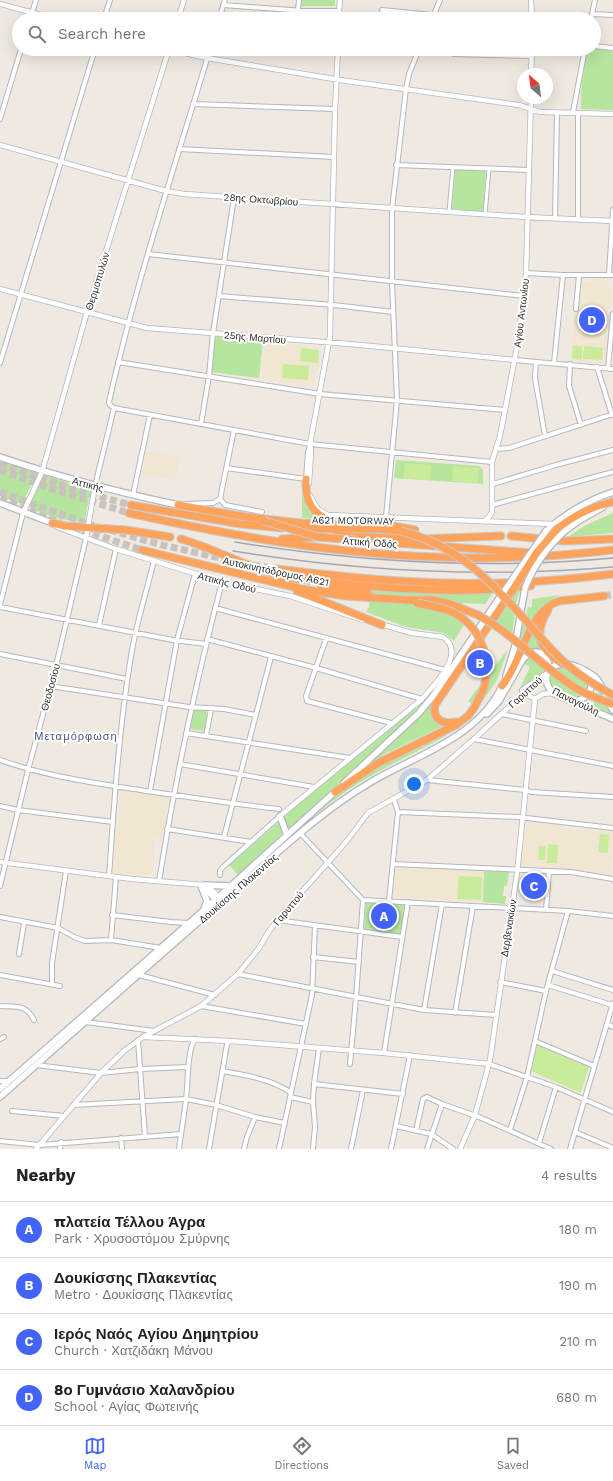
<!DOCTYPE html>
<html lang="en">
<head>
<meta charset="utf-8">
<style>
	:root { --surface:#fff; --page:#f2f2f2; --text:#222; --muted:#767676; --line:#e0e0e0; --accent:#4264fb }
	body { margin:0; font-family:"Work Sans",sans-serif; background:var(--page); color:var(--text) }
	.compass { position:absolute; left:517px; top:68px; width:36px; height:36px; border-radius:50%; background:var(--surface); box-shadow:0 4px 16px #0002; rotate:332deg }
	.you { position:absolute; left:414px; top:784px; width:14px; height:14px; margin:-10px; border:3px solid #fff; border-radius:50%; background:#1a73e8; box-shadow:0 0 0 6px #1a73e833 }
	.badge { display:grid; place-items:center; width:26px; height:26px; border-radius:50%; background:var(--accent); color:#fff; font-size:13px; font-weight:700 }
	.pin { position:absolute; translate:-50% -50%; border:2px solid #fff; box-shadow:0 1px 4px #0006 }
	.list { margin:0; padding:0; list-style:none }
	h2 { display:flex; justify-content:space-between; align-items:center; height:52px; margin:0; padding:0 16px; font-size:17px }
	h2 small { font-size:13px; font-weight:400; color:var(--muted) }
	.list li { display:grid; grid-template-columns:26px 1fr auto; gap:12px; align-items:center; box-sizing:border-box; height:56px; padding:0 16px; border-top:1px solid var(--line) }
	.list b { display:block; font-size:15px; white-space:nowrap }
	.list p { margin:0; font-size:13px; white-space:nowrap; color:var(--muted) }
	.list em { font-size:13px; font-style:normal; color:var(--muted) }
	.icon { flex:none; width:22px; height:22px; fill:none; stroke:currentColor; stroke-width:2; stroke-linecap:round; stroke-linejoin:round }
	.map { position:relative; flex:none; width:613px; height:1149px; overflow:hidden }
	.search { position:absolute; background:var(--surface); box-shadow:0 4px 16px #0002; left:12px; right:12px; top:12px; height:44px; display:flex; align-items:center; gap:10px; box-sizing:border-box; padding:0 14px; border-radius:22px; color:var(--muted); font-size:15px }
	.sheet { height:276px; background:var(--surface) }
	nav { display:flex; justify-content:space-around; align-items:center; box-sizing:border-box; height:56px; border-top:1px solid var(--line); background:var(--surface); font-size:11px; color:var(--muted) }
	nav a { display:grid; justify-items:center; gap:2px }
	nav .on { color:var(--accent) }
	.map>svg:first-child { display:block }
	.education { fill:#f0e6d1 }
	.green { fill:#b6e59e }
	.pitch { fill:#c9ec9a }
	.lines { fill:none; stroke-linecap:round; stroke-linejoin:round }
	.motorway-tunnel { stroke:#c8c4bd; stroke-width:7; stroke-dasharray:7 3.5; stroke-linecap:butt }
	.pedestrian-casing { stroke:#b4b7c1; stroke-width:5 }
	.minor-casing { stroke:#b4b7c1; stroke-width:6 }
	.tertiary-casing { stroke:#b4b7c1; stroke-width:6 }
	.secondary-casing { stroke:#b4b7c1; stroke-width:8 }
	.motorway-casing { stroke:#c9c9c9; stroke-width:9 }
	.pedestrian { stroke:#fff; stroke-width:3 }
	.minor { stroke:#fff; stroke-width:4 }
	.tertiary { stroke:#fff; stroke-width:4.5 }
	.secondary { stroke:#fff; stroke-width:5.5 }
	.motorway { stroke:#ffa35c; stroke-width:7 }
	.rail { stroke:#a3a6b8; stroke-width:1.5 }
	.secondary-bridge-casing { stroke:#b4b7c1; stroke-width:8; stroke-linecap:butt }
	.motorway-bridge-casing { stroke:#c9c9c9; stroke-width:9; stroke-linecap:butt }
	.secondary-bridge { stroke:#fff; stroke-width:5.5 }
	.motorway-bridge { stroke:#ffa35c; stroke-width:7 }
	.labels { text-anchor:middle; stroke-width:4; stroke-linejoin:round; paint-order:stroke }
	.street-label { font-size:10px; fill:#2e2e2e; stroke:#fff }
	.neighbourhood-label { font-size:11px; letter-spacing:1px; fill:#4d5680; stroke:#fff }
</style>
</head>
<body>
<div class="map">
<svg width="613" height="1149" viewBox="0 0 613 1149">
	<rect width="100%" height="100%" fill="#efe9e1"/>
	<path class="education" d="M577 276 581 277V281L592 282 593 278H595V276L608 277 607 288H612L611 305H609V314L610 315 609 326 607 327 609 330 606 363 570 361Z
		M265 342 318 347 321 353 314 386 311 387 264 380 262 375Z
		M144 451 180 458 175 480 139 473Z
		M120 789 169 797 162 838H155L151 875 112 873 116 824 120 823 121 806 118 805Z
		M527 823 553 825 554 823 564 824V828L599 831V828L613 829V857L610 876 600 874 599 872 594 873 560 869 521 866Z
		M395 865 484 870 483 902 391 897Z"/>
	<path class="green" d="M302 0H335V6H301Z
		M594 48 613 51V110L581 109V90L587 49Z
		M455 169 486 170 483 212 452 209Z
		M214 336 226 338 225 341 232 342 233 338 263 342 259 378 210 372Z
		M396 460 479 466 483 470V484L394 478Z
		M0 461 37 473 22 504 0 496Z
		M46 476 87 488 90 492 85 520 82 522 60 519 31 509 30 504 43 478Z
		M302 494 306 506 317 519 302 518Z
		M613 513V533L568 537 584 526Z
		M526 571 516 603 512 636 493 621Z
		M370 590 443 593 495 590 485 604 463 603 460 616 467 620 454 641 444 633 406 627 366 612 369 607Z
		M560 595C534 605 525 638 513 661L518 644 523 616 526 618 528 606 530 608 532 606V599Z
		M538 620 537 628 545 654 525 653 520 655Z
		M508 649 497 680 478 708 468 701Z
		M537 656 543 659C550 683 529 675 520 688L530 667 524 664C527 658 531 657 537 656Z
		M559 668H568L590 685C587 691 585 697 577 699 571 700 552 690 550 684 549 681 550 677 550 674L554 670Z
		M600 689 605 703 613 716 588 707C595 704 599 696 600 689Z
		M433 699C427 714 433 718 445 725L387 753 363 767Z
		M421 702 422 703 400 728 290 827H287L284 819 287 814 334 773Z
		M192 709 207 711 205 731 188 729Z
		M456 728C441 740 423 748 406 757 375 773 344 790 318 813L317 811 357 777Z
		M280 821 283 830 281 835 238 875 229 865Z
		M484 870 509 871 507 886H504L503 896H506L505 904 483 902Z
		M366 901 406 903 401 935 364 930Z"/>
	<path class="pitch" d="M573 346H582V360L572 359Z
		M584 346 603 348 602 360 583 359Z
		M301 348 319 350 318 363 300 361Z
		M283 364 309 366 308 380 282 378Z
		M405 463 431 465 430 480 403 478Z
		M453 466 479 468 477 483 452 481Z
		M600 834 609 835 608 853 598 852Z
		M548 844 558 845 557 863H547Z
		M539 846H546L545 860H538Z
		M459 876 482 877 481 900 457 899Z
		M537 1045 589 1067 581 1093 531 1071Z"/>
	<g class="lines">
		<path class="motorway-tunnel" d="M0 464 76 490 131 505
			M0 470 55 490 129 513
			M0 492 94 526
			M0 499 61 523
			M73 527 142 550
			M110 530 158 544 233 561
			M253 565 277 569
			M604 596 613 594"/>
		<defs>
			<path id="pedestrian" d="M449 212 453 167
				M485 214 489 169"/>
			<path id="minor" d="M223 5 304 11H339
				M298 10 299 0
				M382 10 472 19
				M592 14 613 15
				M30 19 36 0
				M104 19 110 0
				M219 19 225 0
				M432 19 440 0
				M591 19 595 0
				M594 46 613 48
				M210 49C175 166 136 282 109 402L110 405 114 408 310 444 492 462
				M454 54 531 56
				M193 104 335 109
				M573 112 585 49
				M0 119 21 49
				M179 149 334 157
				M396 165 529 170
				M555 218 557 113
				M578 219V113
				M148 254 524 296
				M526 273 563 275H613
				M609 275 613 210
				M219 296 334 305 393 312
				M576 309 579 275
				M515 360 613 369
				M118 362 320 394 505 410
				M536 362 535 378 545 436
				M0 363 95 49
				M554 363 563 275
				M570 364 569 386 581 425
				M597 367 612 415
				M608 368 613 314
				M201 424 209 376 213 333 234 198
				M496 449 509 448 613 414
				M226 468 306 479 308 452 310 445
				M493 484 556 465 613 450
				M95 486 114 408
				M133 495 150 415
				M220 499 234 430
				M220 499 225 505 262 512
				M185 504 213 503 220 499
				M492 505 613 472
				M386 517 397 400 392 282V209L406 89 409 74 419 49
				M0 605 23 513
				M0 607 173 640 206 644
				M215 608 445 670
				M99 625 116 549
				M207 639 316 668 422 699
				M326 639 306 696 307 701 391 723
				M0 654 127 679
				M50 686 189 707 224 709 256 715
				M522 695V690L530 684 535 683
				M501 714 586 731
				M186 733 350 758
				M206 736 211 709
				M474 739 613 766
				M0 760C48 777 96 783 146 791 190 797 234 804 279 809
				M180 764 314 787
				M427 780 526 790 531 792 613 797
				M150 791 177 640 195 574
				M394 800 398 812 518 817 613 828
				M0 806 18 810 113 822
				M167 829 251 842
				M300 833 363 900
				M224 837 271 657
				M393 864 571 872 613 879
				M220 875V871L223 867 280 816
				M109 876C114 803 119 729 131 656 136 624 146 593 154 561
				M159 881C175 780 196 681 222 582
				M0 886 28 770 56 666 86 538
				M363 900 568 911 613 916
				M389 901 398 812
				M546 910 549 871
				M112 915 171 922 189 923
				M0 917 58 928 74 937 85 941 111 940 161 948
				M277 920 402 937
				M111 940 116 877
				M19 954 24 923
				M313 957 359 962
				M552 971 613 990
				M238 974 424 1010 496 1015
				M0 975 60 986
				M139 975 215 995
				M500 982 546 991
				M52 983V963L66 871
				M548 985 612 1005
				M0 1006C16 1007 26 1004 34 1020
				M201 1006 306 1024
				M424 1010 442 904
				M455 1013 473 906
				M86 1022 154 1031
				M607 1024 613 1027
				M0 1039 4 1037
				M138 1040 145 1137
				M535 1041 594 1066
				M384 1053 408 902
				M350 1064 356 998 363 900
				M489 1064 556 1087 613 1112
				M36 1065 101 1073 140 1069 188 1067
				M222 1071C245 1075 271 1079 290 1092
				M0 1081H9
				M314 1084 403 1094
				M290 1097 313 1102
				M73 1105 186 1099 216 1105 255 1117 285 1123
				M12 1111 64 1116
				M396 1126 431 1134 453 1149
				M510 1130 527 1077 546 991 568 911
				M416 1131 423 1099 427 1097 442 1104 479 1117 551 1149
				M575 1132 613 1148
				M121 1138 122 1149
				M0 1141 40 1145 181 1134
				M539 1143 556 1087
				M60 1149 61 1142
				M179 1149C181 1133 184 1116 186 1100 188 1085 187 1050 195 1039
				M209 1149 227 1044 230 1041
				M244 1149 247 1137 255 1117
				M279 1149 312 995 315 926
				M313 1149 315 1127 313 1102 314 1084 319 1048
				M351 1149 363 1090
				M391 1149 410 1055
				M427 1149 442 1104
				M570 1149 613 1003"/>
			<path id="tertiary" d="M340 0 339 11 341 19
				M531 0 532 19
				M0 4 56 19
				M178 19 184 0
				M167 49 207 58 340 80 519 105 540 112 613 114
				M531 74 532 49
				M0 145 166 191 184 194 525 217 613 221
				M0 289 147 328 350 344 515 360
				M309 483 311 451 310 444 330 336 335 109 338 49
				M310 496 318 509 328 515 554 524
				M23 513 42 472 87 312 169 49
				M484 521 489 517 492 512V462L500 436 519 336 526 273 531 98
				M57 527 116 549 222 582 290 596 363 620
				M86 538 95 486
				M524 693 535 699
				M280 816 422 699C434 685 467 653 443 637L412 633 380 624
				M0 862 132 879 205 885 210 888 220 898
				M201 887 207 891 217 902
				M144 1037 230 1041 384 1053 489 1064
				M36 1149 101 1073 124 1051 143 1037 201 1006 238 974 259 948 269 931 283 913 346 842 368 813 427 780 474 739 544 675 548 673
				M460 1149 475 1115 490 1060 517 873 535 699 543 694 553 693"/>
			<path id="secondary" d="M0 457C59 477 118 492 178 505
				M0 503 52 523
				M566 530 580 520 603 507
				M546 531C566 513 588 500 613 492
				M506 676 515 646 525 588
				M573 702C585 700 593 692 591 679
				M613 710C606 700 604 686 595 677 587 671 574 664 563 664 545 665 542 682 553 693L613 719
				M487 714 499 701 523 659C536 645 549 654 549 670
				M344 783 419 713 433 696 504 591
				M280 816 287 835
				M205 885 230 886
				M202 888 207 901 204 909
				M0 1089 212 903 338 789
				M0 1097C76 1030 151 963 227 897 273 857 318 813 371 782 418 754 479 738 503 684"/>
			<path id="motorway" d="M306 479C305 502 312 513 332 522
				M131 505 240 524 282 528
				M178 505 252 518
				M129 513C183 525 238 536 293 544 398 559 507 563 613 550
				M248 517 301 523 387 525 415 530
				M52 523 65 526 126 530 170 537
				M558 528C575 515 592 506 613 502
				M296 529H378L400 531
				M336 536 419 539 501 536
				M511 536 565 541 613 539
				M181 539C216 549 248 568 284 577
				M282 539 318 537
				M379 542 534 553
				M142 550 302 589 345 596 408 600H433L450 604 478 615
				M277 569C318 574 359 579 401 581 471 586 543 583 613 574
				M280 577C333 583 386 589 439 590 470 591 501 589 531 586
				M321 586 368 593
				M297 591 382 625
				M548 610C533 634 539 649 562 664
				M502 686C522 663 527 611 559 601L604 596
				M456 722C443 725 432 719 435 705L512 591
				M335 792 378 763 456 725 468 716 474 708 484 688"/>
		</defs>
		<use href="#pedestrian" class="pedestrian-casing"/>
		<use href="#minor" class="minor-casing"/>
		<use href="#tertiary" class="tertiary-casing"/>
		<use href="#secondary" class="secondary-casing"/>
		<use href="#motorway" class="motorway-casing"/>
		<use href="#pedestrian" class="pedestrian"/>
		<use href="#minor" class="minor"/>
		<use href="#tertiary" class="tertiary"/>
		<use href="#secondary" class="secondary"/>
		<use href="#motorway" class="motorway"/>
		<path class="rail" d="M235 542C360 562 487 570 613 558
			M233 551C361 572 484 578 613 567"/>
		<defs>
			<path id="secondary-bridge" d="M525 588C534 565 548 546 566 530
				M505 590 546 531"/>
			<path id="motorway-bridge" d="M264 521 318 537 355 540
				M400 531C456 544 491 581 528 623 541 638 554 654 570 667 583 678 598 687 613 695
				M512 591 537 552 558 528
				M417 603C427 605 437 607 447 610 479 622 492 655 484 688
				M478 615C513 634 540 665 574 687 586 695 599 699 613 704"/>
		</defs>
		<use href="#secondary-bridge" class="secondary-bridge-casing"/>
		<use href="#motorway-bridge" class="motorway-bridge-casing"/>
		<use href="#secondary-bridge" class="secondary-bridge"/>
		<use href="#motorway-bridge" class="motorway-bridge"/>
	</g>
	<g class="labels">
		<g class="street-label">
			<text transform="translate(261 199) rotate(4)" y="4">28ης Οκτωβρίου</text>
			<text transform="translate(97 281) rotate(-73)" y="4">Θερμοπυλών</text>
			<text transform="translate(521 313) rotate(-83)" y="4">Αγίου Αντωνίου</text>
			<text transform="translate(255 337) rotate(5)" y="4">25ης Μαρτίου</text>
			<text transform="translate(88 484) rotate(15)" y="4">Αττικής</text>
			<text transform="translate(353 520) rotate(1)" y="4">A621 MOTORWAY</text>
			<text transform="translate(370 542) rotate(4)" y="4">Αττική Οδός</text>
			<text transform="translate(276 571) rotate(12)" y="4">Αυτοκινητόδρομος Α621</text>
			<text transform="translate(227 582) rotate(14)" y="4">Αττικής Οδού</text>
			<text transform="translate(50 687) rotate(-75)" y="4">Θεοδοσίου</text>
			<text transform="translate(525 692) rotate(-42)" y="4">Γαρυττού</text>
			<text transform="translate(576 701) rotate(26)" y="4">Παναγούλη</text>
			<text transform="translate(238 888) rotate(-41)" y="4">Δουκίσσης Πλακεντίας</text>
			<text transform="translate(288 908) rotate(-50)" y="4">Γαρυττού</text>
			<text transform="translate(508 928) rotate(-81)" y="4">Δερβενακίων</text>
		</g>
		<g class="neighbourhood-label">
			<text x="76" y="740">Μεταμόρφωση</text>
		</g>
	</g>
</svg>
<svg class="compass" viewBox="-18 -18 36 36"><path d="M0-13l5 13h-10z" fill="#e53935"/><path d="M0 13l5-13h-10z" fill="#767676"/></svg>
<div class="you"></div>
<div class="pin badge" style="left:384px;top:916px">A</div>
<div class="pin badge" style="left:480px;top:663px">B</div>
<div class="pin badge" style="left:534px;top:886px">C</div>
<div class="pin badge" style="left:592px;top:320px">D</div>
<div class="search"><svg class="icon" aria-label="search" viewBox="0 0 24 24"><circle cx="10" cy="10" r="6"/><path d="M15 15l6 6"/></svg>Search here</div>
</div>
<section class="sheet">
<h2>Nearby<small>4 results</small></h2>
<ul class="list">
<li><span class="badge">A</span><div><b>πλατεία Τέλλου Άγρα</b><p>Park · Χρυσοστόμου Σμύρνης</p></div><em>180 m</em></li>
<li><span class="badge">B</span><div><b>Δουκίσσης Πλακεντίας</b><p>Metro · Δουκίσσης Πλακεντίας</p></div><em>190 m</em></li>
<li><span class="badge">C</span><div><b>Ιερός Ναός Αγίου Δημητρίου</b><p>Church · Χατζιδάκη Μάνου</p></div><em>210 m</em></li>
<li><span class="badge">D</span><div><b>8ο Γυμνάσιο Χαλανδρίου</b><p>School · Αγίας Φωτεινής</p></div><em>680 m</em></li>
</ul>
</section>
<nav>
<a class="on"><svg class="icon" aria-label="map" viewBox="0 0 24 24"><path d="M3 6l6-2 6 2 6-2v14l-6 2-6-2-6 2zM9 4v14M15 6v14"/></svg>Map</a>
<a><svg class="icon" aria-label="directions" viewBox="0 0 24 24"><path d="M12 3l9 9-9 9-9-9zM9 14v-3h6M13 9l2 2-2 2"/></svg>Directions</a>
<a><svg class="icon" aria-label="saved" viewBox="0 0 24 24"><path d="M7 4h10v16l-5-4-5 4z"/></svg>Saved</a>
</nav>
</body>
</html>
